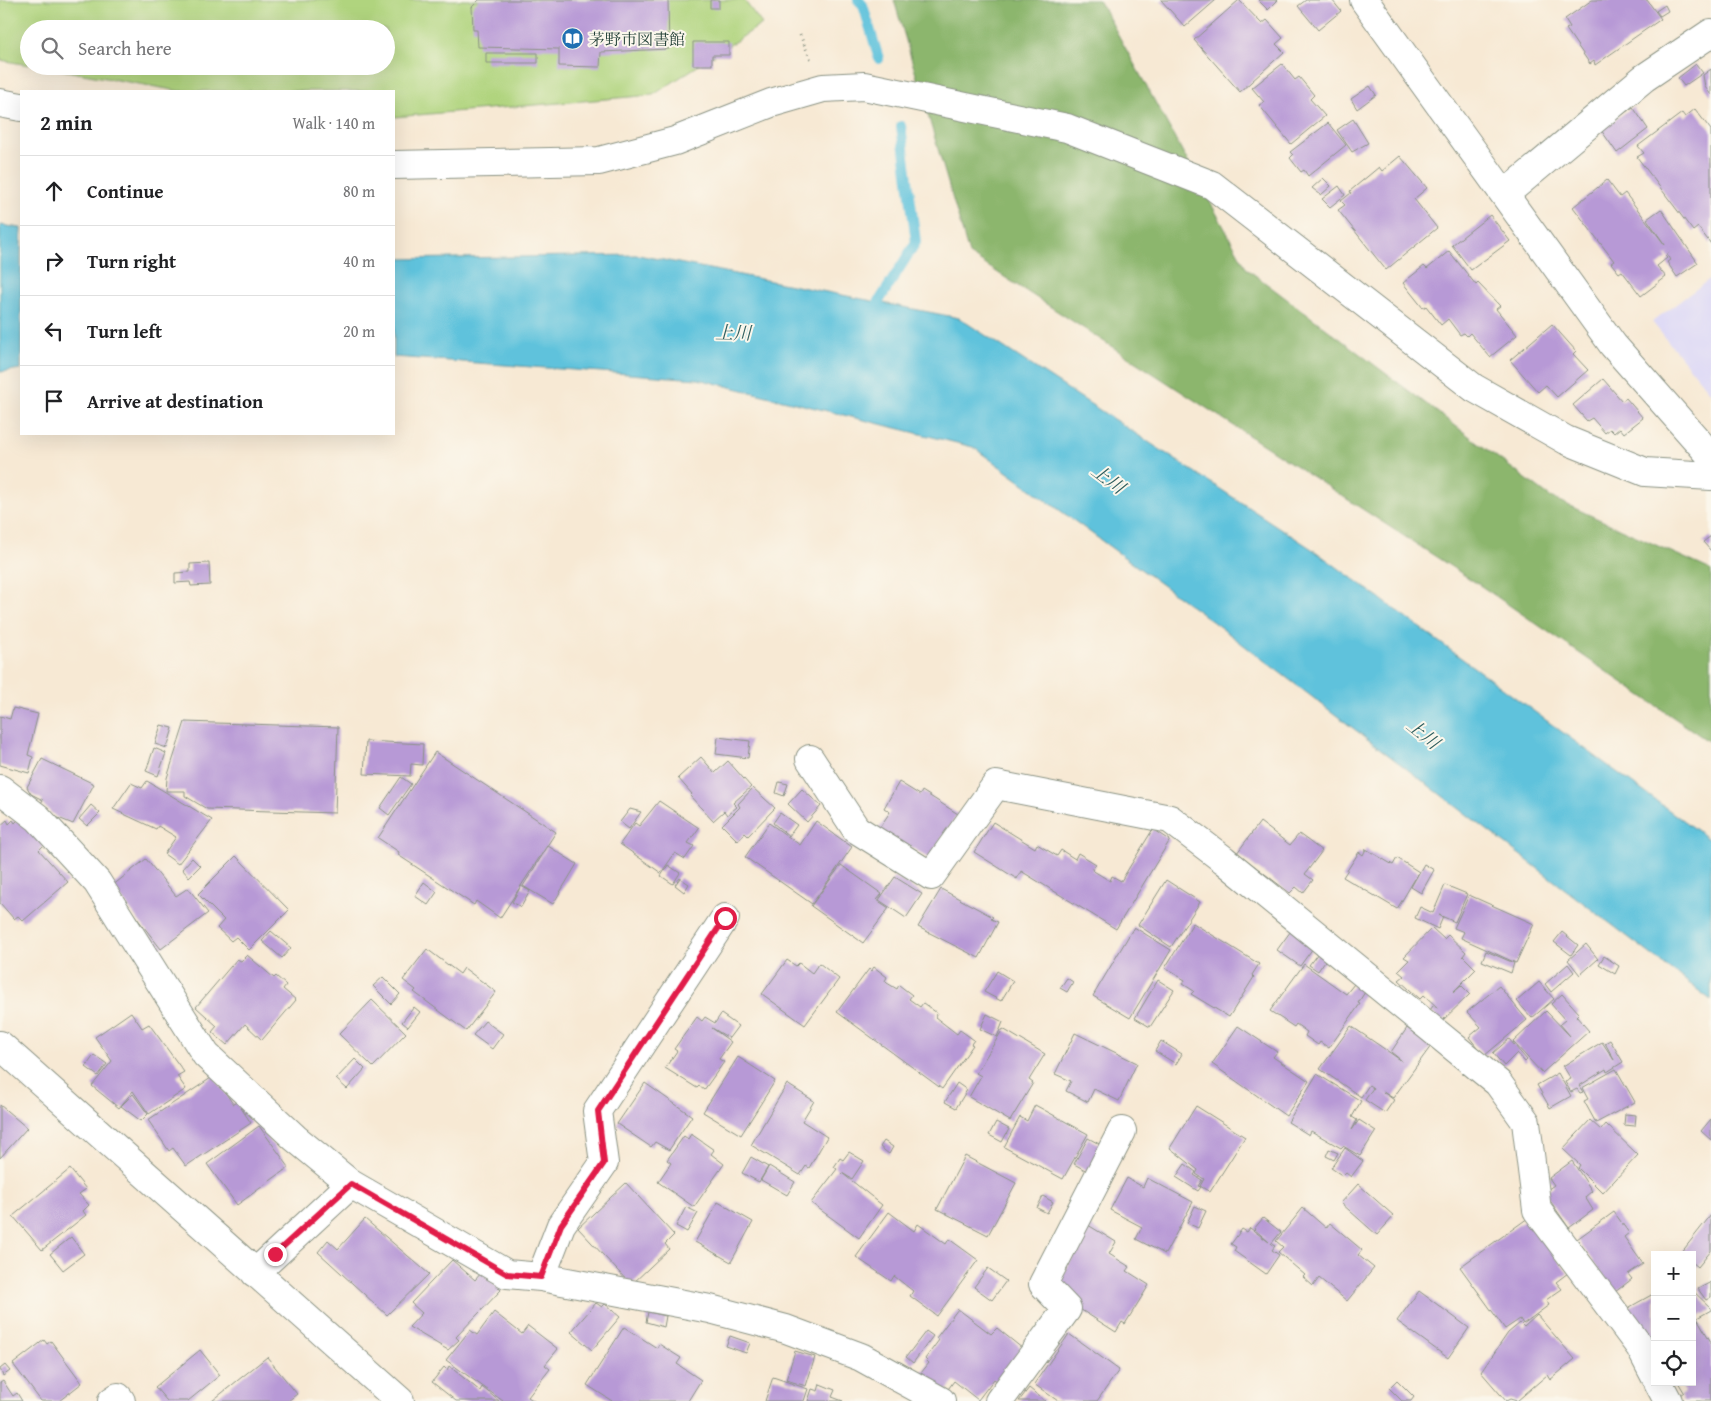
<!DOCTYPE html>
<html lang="en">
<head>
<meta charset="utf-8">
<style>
	:root { --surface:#fff; --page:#f2f2f2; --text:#202124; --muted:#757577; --line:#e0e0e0 }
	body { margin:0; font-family:"Gentium Book Plus","Noto Serif JP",serif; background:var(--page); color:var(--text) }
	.controls { position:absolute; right:15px; bottom:15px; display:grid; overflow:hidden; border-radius:0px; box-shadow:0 5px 20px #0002 }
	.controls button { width:45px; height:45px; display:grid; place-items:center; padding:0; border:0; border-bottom:1px solid var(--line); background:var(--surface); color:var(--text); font:25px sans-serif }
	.stop { position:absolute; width:15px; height:15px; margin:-11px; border:4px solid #e11d48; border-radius:50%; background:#fff }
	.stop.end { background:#e11d48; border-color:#fff; box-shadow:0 1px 5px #0008 }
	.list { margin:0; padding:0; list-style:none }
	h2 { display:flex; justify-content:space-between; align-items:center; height:65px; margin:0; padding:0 20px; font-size:21px }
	h2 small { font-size:16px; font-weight:400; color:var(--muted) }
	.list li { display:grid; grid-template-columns:32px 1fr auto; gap:15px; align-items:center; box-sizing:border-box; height:70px; padding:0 20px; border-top:1px solid var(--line) }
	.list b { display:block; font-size:19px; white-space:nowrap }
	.list em { font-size:16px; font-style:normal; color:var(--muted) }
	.icon { flex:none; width:28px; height:28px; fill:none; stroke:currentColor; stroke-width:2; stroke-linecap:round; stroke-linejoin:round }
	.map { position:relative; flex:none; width:1711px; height:1401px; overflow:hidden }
	.search { position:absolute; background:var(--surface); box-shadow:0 5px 20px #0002; left:20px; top:20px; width:375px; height:55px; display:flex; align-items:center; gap:12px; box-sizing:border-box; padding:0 18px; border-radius:28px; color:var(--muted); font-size:19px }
	.panel { position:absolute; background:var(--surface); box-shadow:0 5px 20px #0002; left:20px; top:90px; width:375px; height:345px; border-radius:0px }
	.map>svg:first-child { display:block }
	.built { fill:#dad6f7 }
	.green { fill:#b0d47e; stroke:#688859 }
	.forest { fill:#8cb66d; stroke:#567a50 }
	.water { fill:#5ec2dc; stroke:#3e8088 }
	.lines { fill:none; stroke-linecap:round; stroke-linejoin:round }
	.stream { stroke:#5ec2dc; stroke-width:10 }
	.building { fill:#b799d6 }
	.minor-casing { stroke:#8b9384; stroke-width:30 }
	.path { stroke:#8b9384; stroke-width:3; stroke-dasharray:1 4; stroke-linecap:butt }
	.minor { stroke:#fff; stroke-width:28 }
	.route { stroke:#e11d48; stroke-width:6 }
	.labels { text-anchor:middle; stroke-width:4; stroke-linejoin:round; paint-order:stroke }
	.poi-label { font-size:16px; fill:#1f3d34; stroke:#fbf7ec; text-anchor:start }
	.water-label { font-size:18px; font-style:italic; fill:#2f5e5e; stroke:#fbf7ec }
</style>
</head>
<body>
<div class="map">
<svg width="1711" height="1401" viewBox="0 0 1711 1401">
	<rect width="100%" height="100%" fill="#fbf7ec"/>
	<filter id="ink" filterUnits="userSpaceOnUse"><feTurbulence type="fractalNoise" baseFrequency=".02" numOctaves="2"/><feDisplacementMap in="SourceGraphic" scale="10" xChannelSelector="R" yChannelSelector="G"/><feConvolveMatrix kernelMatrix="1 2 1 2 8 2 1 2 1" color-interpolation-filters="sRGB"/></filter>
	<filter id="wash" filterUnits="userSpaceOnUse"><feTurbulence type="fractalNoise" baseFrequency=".0096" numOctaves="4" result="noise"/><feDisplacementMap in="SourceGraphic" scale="20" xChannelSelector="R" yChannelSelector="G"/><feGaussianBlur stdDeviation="1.12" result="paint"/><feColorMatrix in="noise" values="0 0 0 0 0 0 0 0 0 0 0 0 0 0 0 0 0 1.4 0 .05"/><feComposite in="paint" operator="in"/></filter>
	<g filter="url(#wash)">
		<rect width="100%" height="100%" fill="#f7e9d4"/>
		<path class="built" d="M1711 278V393L1652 322Z"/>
		<path class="green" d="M0 0H744L762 24 653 95 394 117V91H179L38 66H386V29H29V65L0 60Z"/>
		<path class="forest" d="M894 0H1099L1247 269 1550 497 1711 570V743L1481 586 969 254Z"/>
		<path class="water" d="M0 225 21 228V369L0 372Z
			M638 255 959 318 1315 551 1711 841V1000L1220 627 973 447 698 379 394 357V259Z"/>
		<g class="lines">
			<path class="stream" d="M858 0 863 5 879 59
				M871 314 916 242 901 126"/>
		</g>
		<g id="blocks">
			<path class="building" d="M479 0H668L669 49 601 52 600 67 559 66V49L478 47 477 30H473L472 7Z
				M710 0H719V8H710Z
				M1161 0H1216L1185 27Z
				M1239 0 1262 24 1267 20 1283 38 1276 44 1284 52 1240 92 1194 40Z
				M1258 0H1278L1268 10Z
				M1306 0H1332L1341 11 1318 30 1298 6Z
				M1592 0H1647L1661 19 1595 65 1594 61 1590 64 1566 29 1570 27 1565 19Z
				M1665 5 1668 11 1660 16 1656 11Z
				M693 42H729V55H712V65H693Z
				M486 53H538V63H486Z
				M1282 64 1295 80 1299 77 1314 95 1310 99 1325 116 1291 144 1259 105 1264 102 1252 88Z
				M1696 64 1703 73 1684 86 1678 78Z
				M1711 69V95L1705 87 1703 75Z
				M1370 86 1376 95 1357 109 1351 99Z
				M1633 107 1648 129 1617 153 1601 130Z
				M1695 109 1711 130V244L1698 227 1693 231 1637 157 1644 153 1638 146 1682 113 1685 117Z
				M1353 119 1368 143 1352 152 1337 130Z
				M1328 123 1346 145 1308 176 1304 170 1301 172 1290 158 1293 155 1290 152Z
				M1400 156 1427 188 1414 199 1437 228 1386 270 1338 210 1345 205 1341 201 1351 193 1350 191 1379 167 1382 171Z
				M1323 178 1331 186 1321 195 1312 188Z
				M1607 180 1620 197 1625 193 1665 245 1647 219 1661 209 1698 263 1677 277 1667 262 1670 260 1667 255 1670 252 1665 256 1667 258 1657 266 1666 277 1641 296 1622 271 1619 273 1611 263 1614 261 1573 207Z
				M1339 186 1345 195 1330 207 1322 199Z
				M1490 215 1510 241 1471 270 1452 245Z
				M1449 251 1476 285 1478 283 1500 306 1496 309 1517 335 1490 357 1470 333 1467 336 1464 333 1460 335 1448 319 1441 325 1426 306 1423 308 1403 283 1424 266 1427 269Z
				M1552 324 1576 351 1573 354 1588 370 1557 397 1546 385 1538 392 1510 360Z
				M1603 379 1622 401 1626 398 1643 418 1624 433 1620 428 1614 433 1610 429 1605 433 1592 418 1587 421 1573 405Z
				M1711 536V551L1703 542Z
				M209 563 210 585 191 586 190 582 175 583V573L190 572V564Z
				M13 708 38 714 28 755 33 757 29 773 0 765V716L10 719Z
				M185 722 338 727 335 813 207 809 185 796V791H166L167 778Z
				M161 725 173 728 167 748 155 744Z
				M718 737 750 741 748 758 716 754Z
				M366 741 423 744 422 765 411 764 410 776 364 774Z
				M154 748 166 753 158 776 146 771Z
				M435 752 556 832 500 918 476 901 474 905 398 855 399 852 378 838Z
				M701 757 715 773 728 761 751 787 733 803 737 807 727 815 724 811 713 821 690 796 692 794 678 778Z
				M42 759 94 784 73 824 56 817 41 803 43 800 31 794 27 787Z
				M401 777 411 784 389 815 380 808Z
				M147 781 212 820 178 864 164 854 176 837 158 826 156 829 113 809 131 783 142 788Z
				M779 782 788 784 784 796 776 793Z
				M899 782 920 795 922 791 958 814 929 858 908 845 906 848 878 830 890 812 884 808Z
				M753 788 775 808 748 836 745 833 738 841 722 825 740 807 738 804Z
				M802 789 821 806 807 822 788 804Z
				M659 801 699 828 688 843 694 846 685 859 675 853 661 873 620 844 635 823 639 826Z
				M91 805 100 813 87 826 79 819Z
				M630 809 641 812 629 829 620 822Z
				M780 813 797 825 789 836 773 823Z
				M20 818 44 845 39 850 68 882 23 921 18 916 14 919 0 903V826L7 820 9 824 13 820 15 823Z
				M816 821 852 847 812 904 745 857 769 823 800 845Z
				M993 822 1035 848 1037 844 1057 856 1061 850 1075 859 1078 853 1096 864 1092 870 1110 881 1112 876 1121 881 1153 829 1170 840 1116 929 1021 871 1017 879 974 852Z
				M1260 822 1290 845 1299 834 1322 851 1305 874 1313 880 1303 893 1296 887 1290 893 1237 853Z
				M548 846 577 864 553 904 523 886Z
				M1366 849 1393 865 1397 858 1419 872 1397 909 1343 877 1359 852 1363 855Z
				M236 856 289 910 249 950 236 937 231 941 217 928 224 920 198 894Z
				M192 858 200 866 189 877 182 869Z
				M146 859 176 896 188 888 208 913 161 949 112 886Z
				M1424 864 1434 870 1421 893 1411 887Z
				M668 865 680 873 673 884 661 876Z
				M841 865 882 894 877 900 889 908 863 943 811 906Z
				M895 877 922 894 906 918 879 900Z
				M680 878 689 884 684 892 675 885Z
				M1166 880 1200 902 1171 947 1138 925Z
				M424 882 437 892 428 905 415 896Z
				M1445 885 1467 894 1455 922 1439 915 1443 917 1438 929 1415 918 1420 907 1433 913Z
				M521 886 530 891 521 907 512 902Z
				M941 889 993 917 991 919 998 922 979 958 918 927Z
				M1469 895 1534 924 1516 963 1461 938 1464 932 1454 928Z
				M1193 923 1259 964 1252 975 1254 977 1229 1017 1191 994 1194 991 1183 984 1185 980 1165 968Z
				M1134 927 1171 950 1130 1018 1093 996Z
				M1293 928 1316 944 1300 966 1277 950Z
				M1432 928 1444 939 1448 935 1466 952 1463 956 1476 969 1453 992 1461 985 1470 994 1441 1022 1430 1010 1433 1006 1438 1008 1424 995 1420 999 1399 980 1404 976 1398 971 1409 960 1404 957Z
				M271 931 291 948 282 958 262 941Z
				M1562 932 1578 945 1571 955 1554 942Z
				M1586 944 1598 959 1580 975 1568 960Z
				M427 949 460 974 464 968 496 992 466 1031 414 992 416 990 403 980Z
				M1321 949 1329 955 1318 971 1309 965Z
				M1486 951 1514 963 1511 973 1482 961Z
				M247 955 274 978 276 976 286 985 283 989 296 1000 262 1040 245 1024 227 1045 212 1032 217 1026 196 1007 237 959 241 961Z
				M1604 956 1619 966 1615 974 1599 964Z
				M787 960 796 966 799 963 812 973 819 963 839 979 805 1025 762 994Z
				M1304 964 1346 994 1354 984 1365 992 1358 1003 1360 1004 1329 1048 1320 1042 1318 1045 1305 1036 1307 1032 1296 1024 1294 1027 1270 1011Z
				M1568 964 1574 972 1551 992 1545 984Z
				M874 967 887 977 885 981 887 983 897 989 899 985 912 995 909 999 920 1007 923 1003 937 1013 935 1017 957 1034 960 1030 974 1040 971 1044 973 1045 942 1089 837 1012 869 969 871 971Z
				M997 971 1013 981 1001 1001 984 992Z
				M383 977 400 994 391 1004 373 986Z
				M1067 978 1073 982 1067 992 1060 988Z
				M1158 980 1174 990 1150 1027 1135 1018Z
				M1539 982 1554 999 1532 1018 1517 1001Z
				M1499 986 1527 1020 1484 1056 1469 1037 1481 1027 1467 1012Z
				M1562 994 1579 1013 1576 1016 1589 1031 1542 1073 1513 1042 1546 1011 1570 1036 1560 1024 1565 1020 1551 1004Z
				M372 1000 406 1033 373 1067 339 1034Z
				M414 1007 420 1012 408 1027 402 1022Z
				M131 1012 142 1028 149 1024 184 1072 177 1076 186 1089 149 1114 133 1091 119 1108 92 1086 112 1061 95 1037Z
				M721 1014 738 1026 729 1038 712 1028 731 1042 719 1059 724 1062 704 1090 699 1086 697 1088 665 1068 677 1051 674 1049 697 1017 702 1021 705 1017 715 1023Z
				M987 1014 1003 1022 997 1037 980 1029Z
				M485 1021 503 1034 492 1049 473 1035Z
				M1238 1026 1277 1052 1273 1057 1309 1081 1286 1116 1212 1064Z
				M1351 1026 1402 1061 1391 1052 1407 1028 1431 1046 1393 1098 1383 1092 1394 1100 1385 1113 1365 1100 1373 1088 1369 1085 1361 1097 1320 1069Z
				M1003 1029 1045 1054 1029 1080 1033 1083 1010 1121 969 1097 981 1076 976 1073Z
				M1075 1033 1137 1063 1119 1101 1094 1089 1088 1102 1066 1091 1071 1081 1055 1074Z
				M1509 1039 1527 1060 1525 1062 1517 1053 1504 1066 1493 1053Z
				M1610 1040 1623 1062 1607 1072 1606 1069 1579 1086 1583 1092 1580 1093 1577 1089 1571 1092 1565 1082 1571 1079 1563 1066 1602 1042 1614 1060 1605 1043Z
				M1161 1041 1182 1054 1176 1064 1155 1051Z
				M94 1055 107 1064 98 1076 86 1067Z
				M738 1057 775 1081 741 1135 703 1112Z
				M355 1059 365 1069 347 1089 336 1079Z
				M1616 1069 1635 1102 1596 1123 1584 1101 1588 1099 1582 1088Z
				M1558 1073 1571 1096 1550 1108 1537 1085Z
				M1317 1074 1361 1101 1352 1117 1357 1120 1352 1130 1359 1120 1376 1131 1360 1156 1343 1146 1341 1148 1311 1131 1309 1135 1288 1122Z
				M214 1076 233 1104 237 1102 251 1123 186 1166 173 1148 169 1151 148 1120Z
				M645 1083 692 1116 669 1150 655 1142 651 1147 617 1124Z
				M957 1083 967 1090 956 1108 945 1102Z
				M787 1084 814 1101 802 1121 827 1137 809 1168 806 1166 800 1175 751 1145Z
				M133 1094 148 1114 141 1121 121 1106Z
				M0 1105 27 1128 0 1158Z
				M1035 1105 1088 1134 1063 1179 1004 1147 1020 1117 1027 1121Z
				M1196 1106 1245 1137 1210 1192 1200 1186 1204 1179 1196 1174 1198 1170 1170 1148Z
				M1625 1114 1636 1115 1635 1126 1624 1125Z
				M1711 1119V1140L1701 1131Z
				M1590 1120 1601 1130 1606 1124 1638 1155 1603 1193 1578 1168 1580 1165 1563 1149Z
				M996 1122 1009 1129 1002 1142 989 1135Z
				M259 1126 289 1167 237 1205 207 1164Z
				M691 1134 714 1150 711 1154 724 1164 694 1207 658 1182 671 1163 667 1160 684 1136 688 1139Z
				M1088 1138 1103 1146 1089 1172 1074 1164Z
				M884 1141 893 1147 889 1154 880 1147Z
				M1345 1148 1363 1161 1351 1177 1346 1173 1343 1176 1331 1168Z
				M1329 1149 1338 1153 1334 1160 1326 1156Z
				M849 1152 864 1161 852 1179 842 1173 882 1205 859 1238 811 1203 837 1169 834 1167 840 1158 843 1160Z
				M965 1156 1016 1183 988 1235 937 1209Z
				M751 1157 768 1167 759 1182 742 1173Z
				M1572 1161 1592 1191 1585 1197 1593 1210 1569 1228 1544 1192 1554 1185 1549 1178Z
				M1185 1164 1196 1172 1194 1175 1202 1180 1198 1186 1201 1187 1198 1191 1176 1177Z
				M769 1166 795 1182 787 1195 761 1180Z
				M70 1169 86 1189 79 1194 89 1205 83 1211 86 1215 42 1250 13 1216Z
				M1127 1178 1143 1187 1147 1178 1193 1202 1165 1254 1136 1239 1142 1227 1110 1210Z
				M626 1183 674 1235 665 1244 669 1249 631 1285 578 1228Z
				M1358 1184 1394 1216 1377 1235 1341 1203Z
				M1043 1196 1053 1202 1047 1213 1037 1208Z
				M718 1202 753 1222 731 1262 695 1242Z
				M1195 1206 1206 1211 1198 1228 1187 1223Z
				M686 1207 698 1213 687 1232 676 1226Z
				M1303 1208 1326 1228 1330 1223 1362 1250 1358 1255 1374 1268 1347 1301 1319 1278 1313 1286 1303 1277 1305 1275 1278 1252 1283 1247 1276 1241Z
				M889 1212 914 1231 918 1224 946 1244 949 1239 978 1260 937 1316 910 1296 913 1291 894 1276 891 1281 856 1257Z
				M1614 1212 1629 1233 1624 1237 1643 1264 1628 1274 1632 1279 1615 1292 1577 1239Z
				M1711 1215V1251L1698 1267 1692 1262V1255L1681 1253Z
				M1263 1218 1281 1232 1271 1244 1275 1246 1272 1250 1279 1255 1266 1274 1234 1251 1236 1247 1231 1244 1242 1229 1247 1232 1250 1228 1269 1242 1254 1229Z
				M1528 1218 1568 1273 1556 1282 1562 1289 1546 1300 1549 1305 1523 1324 1520 1319 1505 1329 1460 1267Z
				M365 1219 429 1274 387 1315 318 1252 328 1240 338 1249Z
				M1088 1225 1116 1242 1109 1254 1130 1267 1127 1271 1149 1285 1125 1324 1122 1322 1116 1332 1067 1301 1057 1286 1077 1249 1074 1248Z
				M71 1237 84 1254 63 1270 50 1254Z
				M452 1260 475 1280 482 1272 501 1290 456 1337 459 1340 448 1350 409 1327 422 1313 411 1303Z
				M988 1268 1006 1281 992 1300 974 1287Z
				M1711 1282V1297L1706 1300 1698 1289Z
				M1692 1290 1711 1308V1310L1697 1318 1711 1342V1401H1683L1680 1395 1684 1392 1678 1382H1692Z
				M1419 1291 1469 1328 1448 1358 1397 1321Z
				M1655 1293V1353L1628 1308Z
				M596 1303 602 1307 605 1304 620 1317 592 1350 571 1332Z
				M958 1309 991 1334 997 1328 1023 1349 998 1382 994 1379 978 1400 954 1381 946 1392 921 1373 929 1363 925 1359 939 1340 936 1338Z
				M494 1312 522 1334 528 1326 558 1349 545 1365 550 1369 528 1397 534 1401H503L446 1360 470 1330 477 1335Z
				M648 1312 666 1316 664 1327 646 1322Z
				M1537 1315 1575 1359 1550 1380 1547 1375 1517 1401 1510 1399 1506 1401 1481 1372 1508 1333 1520 1323 1524 1327Z
				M624 1327 657 1348 659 1344 681 1358 677 1364 701 1380 688 1401H612L587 1385Z
				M926 1331 933 1336 913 1363 906 1357Z
				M1069 1334 1119 1370 1097 1401H1058L1034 1384Z
				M730 1336 750 1343 746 1353 726 1346Z
				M44 1340 47 1344 51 1341 82 1383 59 1401H41L13 1364Z
				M200 1350 220 1375 188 1401H167L155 1387Z
				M795 1351 815 1357 806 1386 786 1380Z
				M267 1357 297 1394 288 1401H212Z
				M5 1365 10 1371 3 1376 0 1369Z
				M449 1366 480 1391 482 1387 499 1401H456L432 1382 444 1367 447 1370Z
				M773 1377 808 1389 804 1401H765Z
				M1397 1380 1414 1397 1411 1401H1402L1389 1388Z
				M3 1381 13 1396 17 1393 22 1401H0V1383Z
				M820 1384 835 1390 832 1397 843 1401H808L812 1389 818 1391Z
				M1029 1388 1045 1401H1019Z"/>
		</g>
	</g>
	<g filter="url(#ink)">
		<use href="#blocks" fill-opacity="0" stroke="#8b9384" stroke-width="1"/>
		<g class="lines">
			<defs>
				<path id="minor" d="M1364 0 1613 345 1711 456
					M0 103 21 107
					M394 165 599 161 675 141 771 103 823 88 864 86 1067 128 1212 185 1474 388 1566 440 1645 472 1711 476
					M1505 194 1644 78 1711 33
					M810 759 856 829 931 876 996 785 1170 819 1224 860 1498 1083 1526 1122 1537 1210 1640 1347 1655 1376
					M0 789 38 818 97 882 206 1055 295 1138 351 1184 507 1274 541 1277 710 1309 786 1329 861 1357 941 1401
					M0 1045 400 1401
					M255 1273 351 1184
					M541 1277 561 1225 604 1163 597 1111 725 918
					M1658 1382 1668 1401
					M112 1401 118 1397 121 1401
					M999 1401 1067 1309 1043 1284 1122 1131"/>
			</defs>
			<use href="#minor" class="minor-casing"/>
			<path class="path" d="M800 35 811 60"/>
			<use href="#minor" class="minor"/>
		</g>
	</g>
	<g class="lines" filter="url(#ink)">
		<path class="route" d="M275 1254 351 1184 507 1274 541 1277 561 1225 604 1163 598 1111 725 918"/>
	</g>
	<defs>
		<symbol id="library-disc" viewBox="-11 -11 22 22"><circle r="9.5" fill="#1f6fb2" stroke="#fbf7ec"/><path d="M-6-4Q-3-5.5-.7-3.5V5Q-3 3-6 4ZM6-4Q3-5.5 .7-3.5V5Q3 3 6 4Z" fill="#fff"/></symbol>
	</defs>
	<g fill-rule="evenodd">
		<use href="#library-disc" x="560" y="26" width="25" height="25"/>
	</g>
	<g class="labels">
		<g class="poi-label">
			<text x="589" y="45">茅野市図書館</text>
		</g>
		<g class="water-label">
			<text transform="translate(733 333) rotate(1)" y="6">上川</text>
			<text transform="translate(1108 479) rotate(37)" y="6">上川</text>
			<text transform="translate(1423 734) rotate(39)" y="6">上川</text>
		</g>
	</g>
</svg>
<div class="controls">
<button>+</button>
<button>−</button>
<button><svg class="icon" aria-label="locate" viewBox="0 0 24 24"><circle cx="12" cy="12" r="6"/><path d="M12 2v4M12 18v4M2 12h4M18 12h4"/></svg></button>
</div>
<div class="stop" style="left:725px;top:918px"></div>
<div class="stop end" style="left:275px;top:1254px"></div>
<div class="search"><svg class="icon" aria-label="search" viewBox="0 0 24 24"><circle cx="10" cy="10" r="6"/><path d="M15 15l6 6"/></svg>Search here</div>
<section class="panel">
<h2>2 min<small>Walk · 140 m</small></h2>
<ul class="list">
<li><svg class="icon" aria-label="ahead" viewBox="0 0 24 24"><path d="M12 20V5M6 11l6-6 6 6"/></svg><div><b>Continue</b></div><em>80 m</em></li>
<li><svg class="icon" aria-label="right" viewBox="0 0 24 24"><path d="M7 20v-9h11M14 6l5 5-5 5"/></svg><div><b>Turn right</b></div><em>40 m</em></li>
<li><svg class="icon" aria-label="left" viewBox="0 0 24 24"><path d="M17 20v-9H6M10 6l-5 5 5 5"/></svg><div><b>Turn left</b></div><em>20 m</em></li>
<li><svg class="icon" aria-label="arrive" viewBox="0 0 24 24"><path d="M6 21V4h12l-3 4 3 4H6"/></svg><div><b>Arrive at destination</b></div></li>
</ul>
</section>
</div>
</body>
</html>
